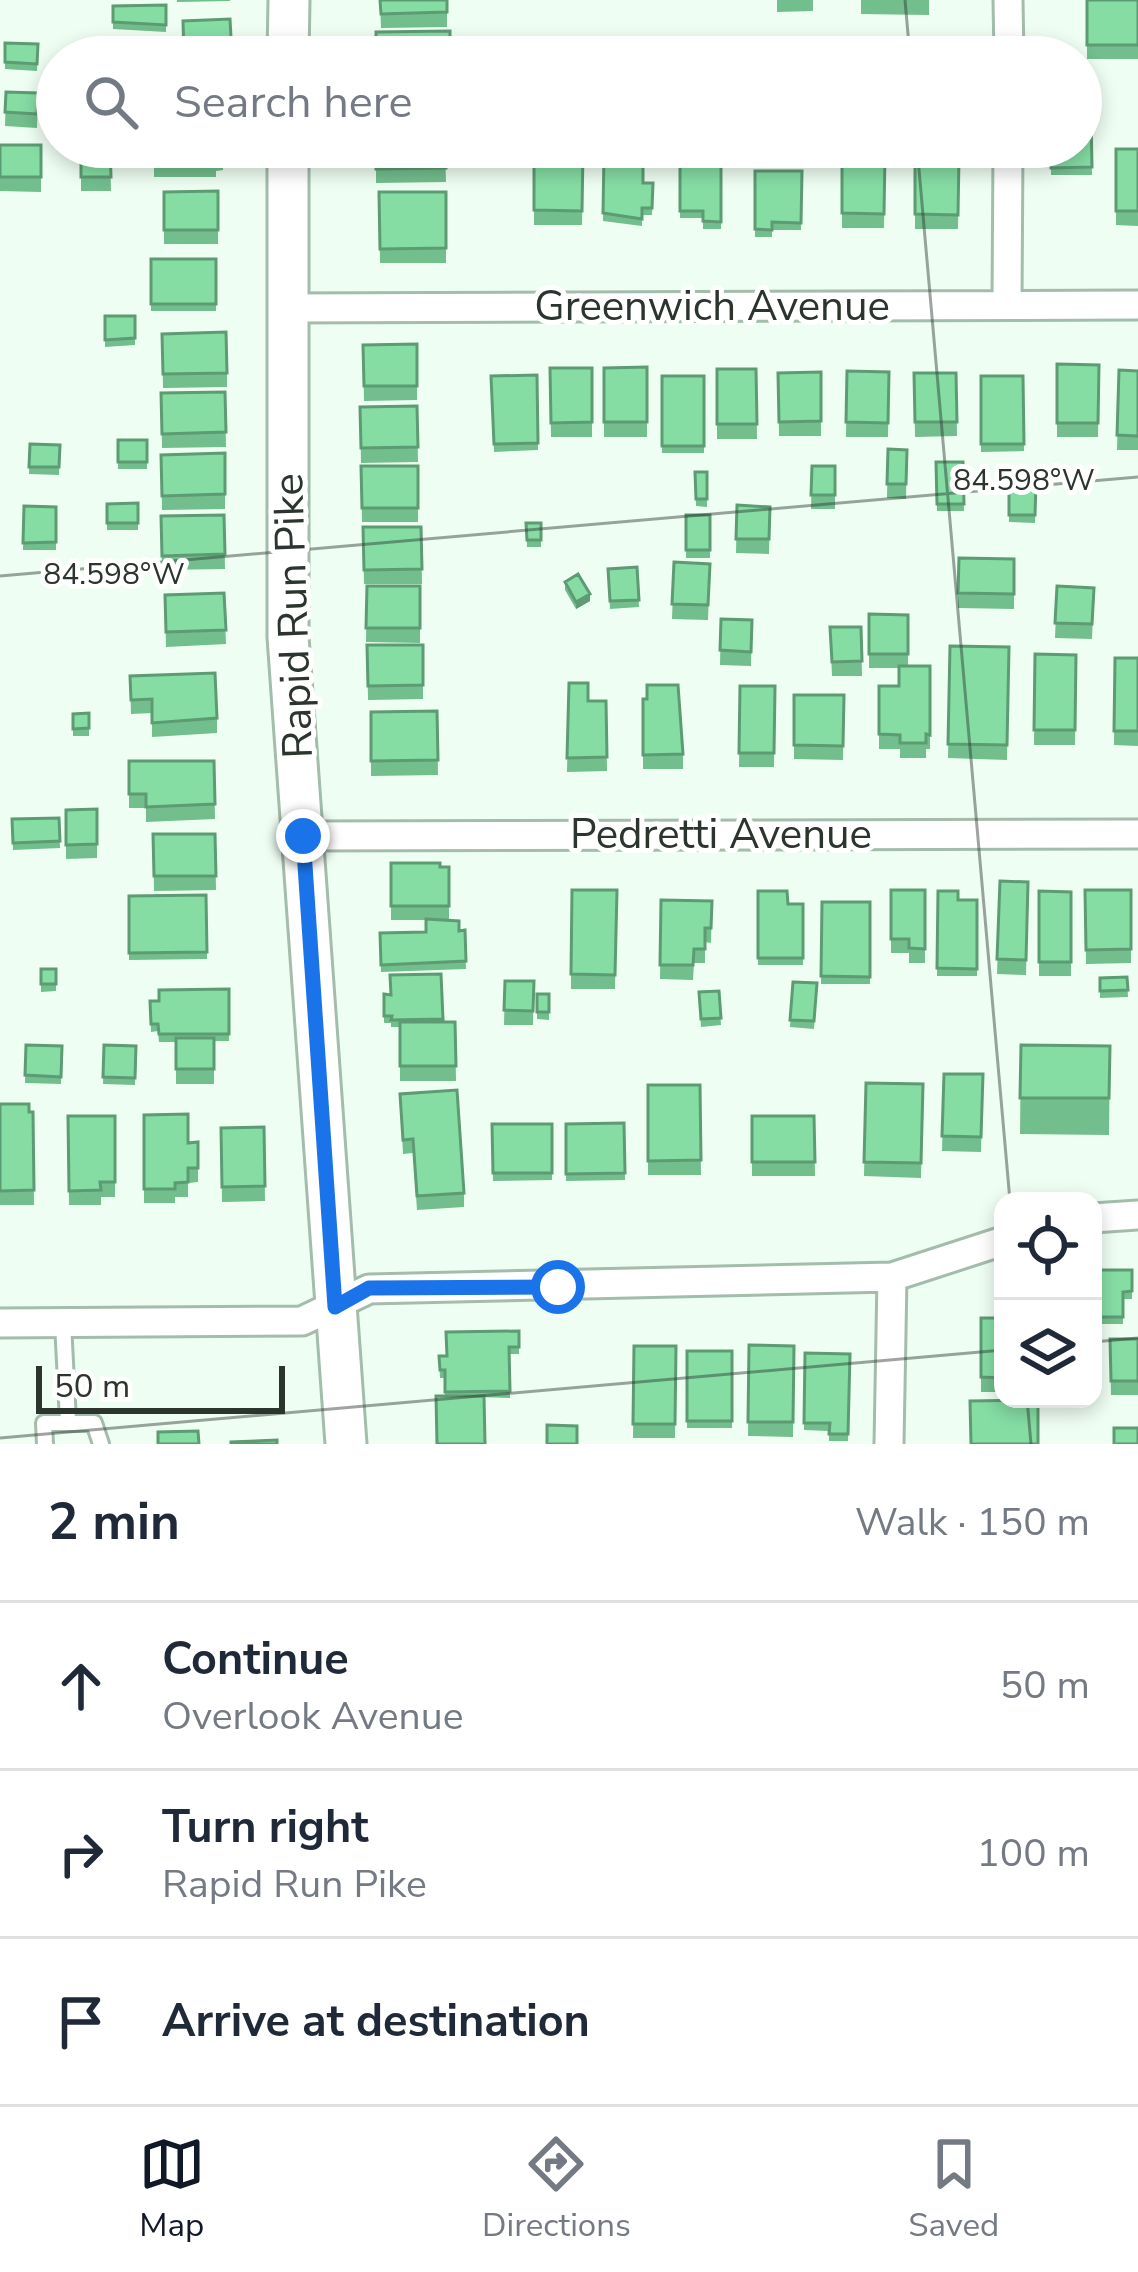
<!DOCTYPE html>
<html lang="en">
<head>
<meta charset="utf-8">
<style>
	:root { --surface:#fff; --page:#f6f6f7; --text:#1f2937; --muted:#747a83; --line:#e0e1e3; --accent:#111827 }
	body { margin:0; font-family:"Nunito Sans",sans-serif; background:var(--page); color:var(--text) }
	.controls { position:absolute; right:36px; bottom:36px; display:grid; overflow:hidden; border-radius:24px; box-shadow:0 6px 18px #0003 }
	.controls button { width:108px; height:108px; display:grid; place-items:center; padding:0; border:0; border-bottom:3px solid var(--line); background:var(--surface); color:var(--text); font:60px sans-serif }
	.scale { position:absolute; left:36px; bottom:30px; width:249px; box-sizing:border-box; padding-left:12px; border:6px solid #2b352e; border-top:0; font-size:33px; line-height:42px; white-space:nowrap; color:#2b352e; -webkit-text-stroke:9px #fff; paint-order:stroke }
	.stop { position:absolute; width:36px; height:36px; margin:-27px; border:9px solid #1a73e8; border-radius:50%; background:#fff }
	.stop.end { background:#1a73e8; border-color:#fff; box-shadow:0 3px 12px #0008 }
	.list { margin:0; padding:0; list-style:none }
	h2 { display:flex; justify-content:space-between; align-items:center; height:156px; margin:0; padding:0 48px; font-size:51px }
	h2 small { font-size:39px; font-weight:400; color:var(--muted) }
	.list li { display:grid; grid-template-columns:78px 1fr auto; gap:36px; align-items:center; box-sizing:border-box; height:168px; padding:0 48px; border-top:3px solid var(--line) }
	.list b { display:block; font-size:45px; white-space:nowrap }
	.list p { margin:0; font-size:39px; white-space:nowrap; color:var(--muted) }
	.list em { font-size:39px; font-style:normal; color:var(--muted) }
	.icon { flex:none; width:66px; height:66px; fill:none; stroke:currentColor; stroke-width:2; stroke-linecap:round; stroke-linejoin:round }
	.map { position:relative; flex:none; width:1138px; height:1444px; overflow:hidden }
	.search { position:absolute; background:var(--surface); box-shadow:0 6px 18px #0003; left:36px; right:36px; top:36px; height:132px; display:flex; align-items:center; gap:30px; box-sizing:border-box; padding:0 42px; border-radius:66px; color:var(--muted); font-size:45px }
	.sheet { height:660px; background:var(--surface) }
	nav { display:flex; justify-content:space-around; align-items:center; box-sizing:border-box; height:168px; border-top:3px solid var(--line); background:var(--surface); font-size:33px; color:var(--muted) }
	nav a { display:grid; justify-items:center; gap:6px }
	nav .on { color:var(--accent) }
	.map>svg:first-child { display:block }
	.lines { fill:none; stroke-linecap:round; stroke-linejoin:round }
	.lane-casing { stroke:#a4bcab; stroke-width:20 }
	.street-casing { stroke:#a4bcab; stroke-width:33 }
	.secondary-casing { stroke:#a4bcab; stroke-width:45 }
	.lane { stroke:#fff; stroke-width:14 }
	.street { stroke:#fff; stroke-width:27 }
	.secondary { stroke:#fff; stroke-width:39 }
	.wall { fill:#72be8d }
	.shaded-wall { fill:#5d9b73 }
	.building { fill:#85dda4; stroke:#5d9b73; stroke-width:3 }
	.route { stroke:#1a73e8; stroke-width:15 }
	.ticks { fill:none; stroke:#2b352e; stroke-width:3; stroke-opacity:0.45 }
	.labels { text-anchor:middle; stroke-width:10; stroke-linejoin:round; paint-order:stroke }
	.street-label { font-size:42px; fill:#2b352e; stroke:#fff }
	.ticks-label { font-size:30px; text-anchor:middle; fill:#2b352e; stroke:#fff; stroke-width:10; stroke-linejoin:round; paint-order:stroke }
</style>
</head>
<body>
<div class="map">
<svg width="1138" height="1444" viewBox="0 0 1138 1444">
	<rect width="100%" height="100%" fill="#effef3"/>
	<g class="lines">
		<defs>
			<path id="lane" d="M63 1323 68 1421
				M45 1444 44 1423H94L101 1444"/>
			<path id="street" d="M1008 0 1009 57
				M1007 304 1008 147
				M286 308 1138 305
				M303 836 1138 834
				M1093 1218 1138 1215
				M0 1323 302 1321 369 1289 892 1277 1003 1241
				M889 1444 892 1277"/>
			<path id="secondary" d="M288 57 289 0
				M288 147V637L346 1444"/>
		</defs>
		<use href="#lane" class="lane-casing"/>
		<use href="#street" class="street-casing"/>
		<use href="#secondary" class="secondary-casing"/>
		<use href="#lane" class="lane"/>
		<use href="#street" class="street"/>
		<use href="#secondary" class="secondary"/>
	</g>
	<path class="wall" d="M177 0H230V1L177 2Z
		M380 0H447V27L381 28Z
		M777 0H813V11L777 12Z
		M861 0H929V15L861 14Z
		M1087 0H1138V59H1087Z
		M166 5V32L113 29V6Z
		M5 43 38 44 37 71 5 69Z
		M6 92 38 93 37 128 5 126Z
		M1091 117 1092 175H1051V147Z
		M0 145H41V192L0 191Z
		M81 147H110L111 191H81Z
		M154 147H223V170L216 171V177H154Z
		M376 147H445L446 182 376 183Z
		M680 148 721 149V229H703V218H680Z
		M1116 149H1138V226L1116 225Z
		M583 152 582 225H534V158L567 159Z
		M604 153 643 183H653L652 215H642V226L603 221Z
		M885 153 884 228H842V213Z
		M915 156 959 157 958 229H915Z
		M755 171H802L801 230H772V237H755Z
		M218 191V244H164V192Z
		M379 192H446V263H380Z
		M151 259H216V311H151Z
		M105 316H135V345L105 347Z
		M162 334 227 373V387L163 388Z
		M417 344V400L364 401 363 345Z
		M1057 364 1099 365 1098 437H1057Z
		M647 367V437H604V368Z
		M550 368H592V437H551Z
		M717 369H756L757 439H717Z
		M1119 370 1138 371V450H1117Z
		M847 371 889 372 888 437H846Z
		M821 372V436H779L778 373Z
		M914 373H956L957 436 915 437Z
		M537 375 538 450 494 452 491 376Z
		M662 376H704V453H662Z
		M981 376H1023L1024 451 981 452Z
		M225 392 226 447 162 448 161 393Z
		M417 406 418 462 361 463 360 407Z
		M118 440H147V469H118Z
		M30 444 60 445 59 475 29 474Z
		M888 449 907 450 906 499 887 498Z
		M225 453V509L162 510 161 455Z
		M936 462H963L964 511H937Z
		M361 466H418V522H362Z
		M812 466H835V509H811Z
		M695 472H707V507L696 506Z
		M1009 482 1036 483 1035 523 1009 522Z
		M138 503V530H107V504Z
		M737 505 770 507 769 554 736 553Z
		M24 506 56 507V550H23Z
		M224 515 225 569 162 570 161 516Z
		M686 515H710V558H686Z
		M526 523H541V547H527Z
		M363 527H421L422 584H364Z
		M1014 559V609L958 608V593Z
		M674 562 710 564 708 620 672 619Z
		M637 567 639 607 610 609 608 569Z
		M565 582 590 601 576 609 565 590Z
		M367 586H420V643L366 642Z
		M1057 586 1094 588 1092 639 1055 638Z
		M224 593 226 644 166 647 165 595Z
		M869 614 908 615V666H930V749H926V758H900V749H879V686H899V668H869Z
		M721 619 752 620 751 666 720 665Z
		M830 627H861L862 676H832Z
		M367 645H423V699L368 700Z
		M950 646 1009 647 1007 760 948 758Z
		M1035 654 1076 655 1075 745H1034Z
		M1115 658H1138V746L1114 745Z
		M130 676 217 718V733L152 737V713L131 714Z
		M569 683 588 701H606L607 771 567 772Z
		M740 686H775L774 767H739Z
		M794 695H844L843 760 794 759Z
		M643 699 683 754V769H643Z
		M437 711 438 775 371 776V712Z
		M89 713V736H73V714Z
		M129 761H214L215 819 146 822V808H129Z
		M97 809V858L66 859V810Z
		M59 818 60 848 13 850 12 819Z
		M153 834H215L216 890 154 891Z
		M391 863 449 867V920L459 931 465 930 466 969 381 972 380 933 426 932V920H391Z
		M1000 881 1028 882 1026 975 997 974Z
		M617 890 615 989H571V974Z
		M891 890H925V963H909V953H891Z
		M1085 890H1131V963L1086 964Z
		M758 891 788 904H803V965H758Z
		M938 891 958 900H977V976H937Z
		M1039 891 1071 892V976H1039Z
		M206 895 207 959 129 960V896Z
		M661 900 712 901 711 943 705 942V963H694L693 980 660 979Z
		M822 902H870V984H821Z
		M41 969H56V991L41 992Z
		M441 974 443 1022H455L456 1081H400V1027H391V1023H384V994L391 995Z
		M1127 977 1128 997 1100 998V978Z
		M505 981H534L533 1025H504Z
		M793 982 817 983 814 1029 790 1027Z
		M229 989V1041H214V1084H176V1042H159L158 1031 151 1032 150 1001Z
		M719 991 721 1025 701 1027 699 992Z
		M537 994H549V1020L537 1019Z
		M26 1045 62 1046 61 1084 25 1083Z
		M104 1045 136 1046 135 1085 103 1084Z
		M1021 1045 1110 1046 1109 1135 1020 1134Z
		M944 1074H983L981 1152 942 1151Z
		M866 1083 923 1084 921 1178 864 1176Z
		M648 1085H700L701 1175H648Z
		M400 1094 464 1193V1207L417 1210 413 1153 403 1154Z
		M0 1104 33 1112 34 1205H0Z
		M144 1115 188 1143 198 1142V1182L188 1183V1197H175V1203H144Z
		M68 1116H115V1197H101V1205H69Z
		M752 1116H814L815 1176H752Z
		M624 1123 625 1180 566 1181V1124Z
		M492 1124H552V1180L493 1181Z
		M264 1127 265 1201 222 1202 221 1128Z
		M1093 1270H1132V1299H1123V1324H1093Z
		M981 1318H1003V1392H981Z
		M519 1331V1354H510V1398L445 1396V1378H440L439 1356H447Z
		M1110 1339H1138V1395H1111Z
		M749 1345 794 1346 793 1437 748 1436Z
		M634 1346H676L675 1438H633Z
		M687 1351H732V1428H687Z
		M805 1353 850 1354 848 1441H829V1431L804 1430Z"/>
	<path class="shaded-wall" d="M590 594V601L576 609V602Z"/>
	<path class="building" d="M380 0H447V12L381 14Z
		M1087 0H1138V45H1087Z
		M166 5V25L113 22V6Z
		M230 19 232 56 184 57 183 21Z
		M450 31V57H376V32Z
		M5 43 38 44 37 64 5 62Z
		M6 92 38 93 37 114 5 112Z
		M1081 117H1091L1092 167 1051 168V147H1081Z
		M0 145H41V177H0Z
		M81 147H110L111 177H81Z
		M154 147H223V156H216V162H154Z
		M376 147H445L446 168 376 169Z
		M680 148 721 149V222L703 221V211H680Z
		M1116 149H1138V211H1116Z
		M568 152H583L582 211 534 210V158L567 159Z
		M604 153 643 154V183H653L652 208H642V219L603 213Z
		M842 153H885L884 214 842 213Z
		M915 156 959 157 958 215 915 214Z
		M755 171H802L801 223 772 222V230L755 229Z
		M218 191V230H164V192Z
		M379 192H446V248L380 249Z
		M151 259H216V304H151Z
		M105 316H135V338L105 340Z
		M226 332 227 373 163 374 162 334Z
		M417 344V386H364L363 345Z
		M1057 364 1099 365 1098 423H1057Z
		M647 367V422H604V368Z
		M550 368H592V422L551 423Z
		M717 369H756L757 424H717Z
		M1119 370 1138 371V436L1117 435Z
		M847 371 889 372 888 423 846 422Z
		M821 372V421L779 422 778 373Z
		M914 373H956L957 422H915Z
		M537 375 538 443 494 444 491 376Z
		M662 376H704V446H662Z
		M981 376H1023L1024 444H981Z
		M225 392 226 432 162 434 161 393Z
		M417 406 418 447 361 448 360 407Z
		M118 440H147V462H118Z
		M30 444 60 445 59 467H29Z
		M888 449 907 450 906 484H887Z
		M225 453V494L162 496 161 455Z
		M936 462H963L964 504H937Z
		M361 466H418V508H362Z
		M812 466H835V495H811Z
		M695 472H707V499H696Z
		M1009 482 1036 483 1035 515H1009Z
		M138 503V523H107V504Z
		M737 505 770 507 769 539H736Z
		M24 506 56 507V542L23 543Z
		M224 515 225 554 162 556 161 516Z
		M686 515H710V550H686Z
		M526 523H541V540H527Z
		M363 527H421L422 569 364 570Z
		M959 558 1014 559V594L958 593Z
		M674 562 710 564 708 605 672 604Z
		M637 567 639 600 610 601 608 569Z
		M578 574 590 594 576 602 565 582Z
		M367 586H420V628H366Z
		M1057 586 1094 588 1092 624 1055 623Z
		M224 593 226 630 166 632 165 595Z
		M869 614 908 615V654H869Z
		M721 619 752 620 751 652 720 650Z
		M830 627H861L862 661 832 662Z
		M367 645H423V685L368 686Z
		M950 646 1009 647 1007 745 948 744Z
		M1035 654 1076 655 1075 730H1034Z
		M1115 658H1138V731H1114Z
		M899 666H930V735L926 734V743H900V735L879 734V686H899Z
		M215 673 217 718 152 723V699L131 700 130 676Z
		M569 683H588V701H606L607 757 567 758Z
		M647 685H678L683 754 643 755V699H647Z
		M740 686H775L774 753H739Z
		M794 695H844L843 746 794 745Z
		M437 711 438 760 371 761V712Z
		M89 713V728L73 729V714Z
		M129 761H214L215 804 146 807V794H129Z
		M97 809V844L66 845V810Z
		M59 818 60 841 13 843 12 819Z
		M153 834H215L216 876H154Z
		M391 863H440V867H449V906H391Z
		M1000 881 1028 882 1026 960 997 959Z
		M572 890H617L615 975 571 974Z
		M891 890H925V949L909 948V939H891Z
		M1085 890H1131V949L1086 950Z
		M758 891H787L788 904H803V958H758Z
		M938 891H958V900H977V969L937 968Z
		M1039 891 1071 892V962H1039Z
		M206 895 207 952 129 953V896Z
		M661 900 712 901 711 928H705V949H694L693 965H660Z
		M822 902H870V977L821 976Z
		M426 919 459 921V931L465 930 466 961 381 965 380 933 426 932Z
		M41 969H56V984H41Z
		M441 974 443 1019 391 1020 392 1016H384V994L391 995 390 975Z
		M1127 977 1128 990 1100 991V978Z
		M505 981H534L533 1011 504 1010Z
		M793 982 817 983 814 1021 790 1020Z
		M229 989V1034H159L158 1024H151L150 1001H159V990Z
		M719 991 721 1018 701 1019 699 992Z
		M537 994H549V1012H537Z
		M400 1022H455L456 1066H400Z
		M176 1038H214V1069H176Z
		M26 1045 62 1046 61 1077 25 1075Z
		M104 1045 136 1046 135 1078 103 1077Z
		M1021 1045 1110 1046 1109 1098H1020Z
		M944 1074H983L981 1137 942 1136Z
		M866 1083 923 1084 921 1163 864 1162Z
		M648 1085H700L701 1160 648 1161Z
		M457 1090 464 1193 417 1196 413 1139 403 1140 400 1094Z
		M0 1104H29V1112H33L34 1190 0 1191Z
		M188 1114V1143L198 1142V1168H188V1182L175 1183V1189H144V1115Z
		M68 1116H115V1182H100L101 1190 69 1191Z
		M752 1116H814L815 1162H752Z
		M624 1123 625 1173 566 1174V1124Z
		M492 1124H552V1173H493Z
		M264 1127 265 1186 222 1187 221 1128Z
		M1093 1270H1132V1291L1123 1292V1317H1093Z
		M981 1318H1003V1378L981 1377Z
		M519 1331V1347H509L510 1391 445 1392V1370H440L439 1356H447L446 1332Z
		M1110 1339H1138V1381H1111Z
		M749 1345 794 1346 793 1422H748Z
		M634 1346H676L675 1424H633Z
		M687 1351H732V1421H687Z
		M805 1353 850 1354 848 1434H829L830 1423H804Z
		M436 1396H484L485 1444H437Z
		M1038 1400V1444H971L970 1401Z
		M547 1425 577 1426V1444H547Z
		M1114 1428H1138V1444H1114Z
		M198 1431 199 1444H158V1432Z
		M277 1440V1444H231V1442Z"/>
	<g class="lines">
		<path class="route" d="M303 836 335 1307 369 1288 558 1287"/>
	</g>
	<path class="ticks" d="M905 0 910 57M917 147 1010 1201M0 576 1138 477M1093 1342 1138 1338M1027 1399 1031 1444M0 1438 1003 1350"/>
	<g class="labels">
		<g class="street-label">
			<text x="712" y="320">Greenwich Avenue</text>
			<text transform="translate(292 616) rotate(-92)" y="15">Rapid Run Pike</text>
			<text x="721" y="848">Pedretti Avenue</text>
		</g>
	</g>
	<g class="ticks-label">
		<text x="1024" y="490">84.598°W</text>
		<text x="114" y="584">84.598°W</text>
	</g>
</svg>
<div class="controls">
<button><svg class="icon" aria-label="locate" viewBox="0 0 24 24"><circle cx="12" cy="12" r="6"/><path d="M12 2v4M12 18v4M2 12h4M18 12h4"/></svg></button>
<button><svg class="icon" aria-label="layers" viewBox="0 0 24 24"><path d="M12 4l9 5-9 5-9-5zM3 14l9 5 9-5"/></svg></button>
</div>
<div class="scale">50 m</div>
<div class="stop" style="left:558px;top:1287px"></div>
<div class="stop end" style="left:303px;top:836px"></div>
<div class="search"><svg class="icon" aria-label="search" viewBox="0 0 24 24"><circle cx="10" cy="10" r="6"/><path d="M15 15l6 6"/></svg>Search here</div>
</div>
<section class="sheet">
<h2>2 min<small>Walk · 150 m</small></h2>
<ul class="list">
<li><svg class="icon" aria-label="ahead" viewBox="0 0 24 24"><path d="M12 20V5M6 11l6-6 6 6"/></svg><div><b>Continue</b><p>Overlook Avenue</p></div><em>50 m</em></li>
<li><svg class="icon" aria-label="right" viewBox="0 0 24 24"><path d="M7 20v-9h11M14 6l5 5-5 5"/></svg><div><b>Turn right</b><p>Rapid Run Pike</p></div><em>100 m</em></li>
<li><svg class="icon" aria-label="arrive" viewBox="0 0 24 24"><path d="M6 21V4h12l-3 4 3 4H6"/></svg><div><b>Arrive at destination</b></div></li>
</ul>
</section>
<nav>
<a class="on"><svg class="icon" aria-label="map" viewBox="0 0 24 24"><path d="M3 6l6-2 6 2 6-2v14l-6 2-6-2-6 2zM9 4v14M15 6v14"/></svg>Map</a>
<a><svg class="icon" aria-label="directions" viewBox="0 0 24 24"><path d="M12 3l9 9-9 9-9-9zM9 14v-3h6M13 9l2 2-2 2"/></svg>Directions</a>
<a><svg class="icon" aria-label="saved" viewBox="0 0 24 24"><path d="M7 4h10v16l-5-4-5 4z"/></svg>Saved</a>
</nav>
</body>
</html>
